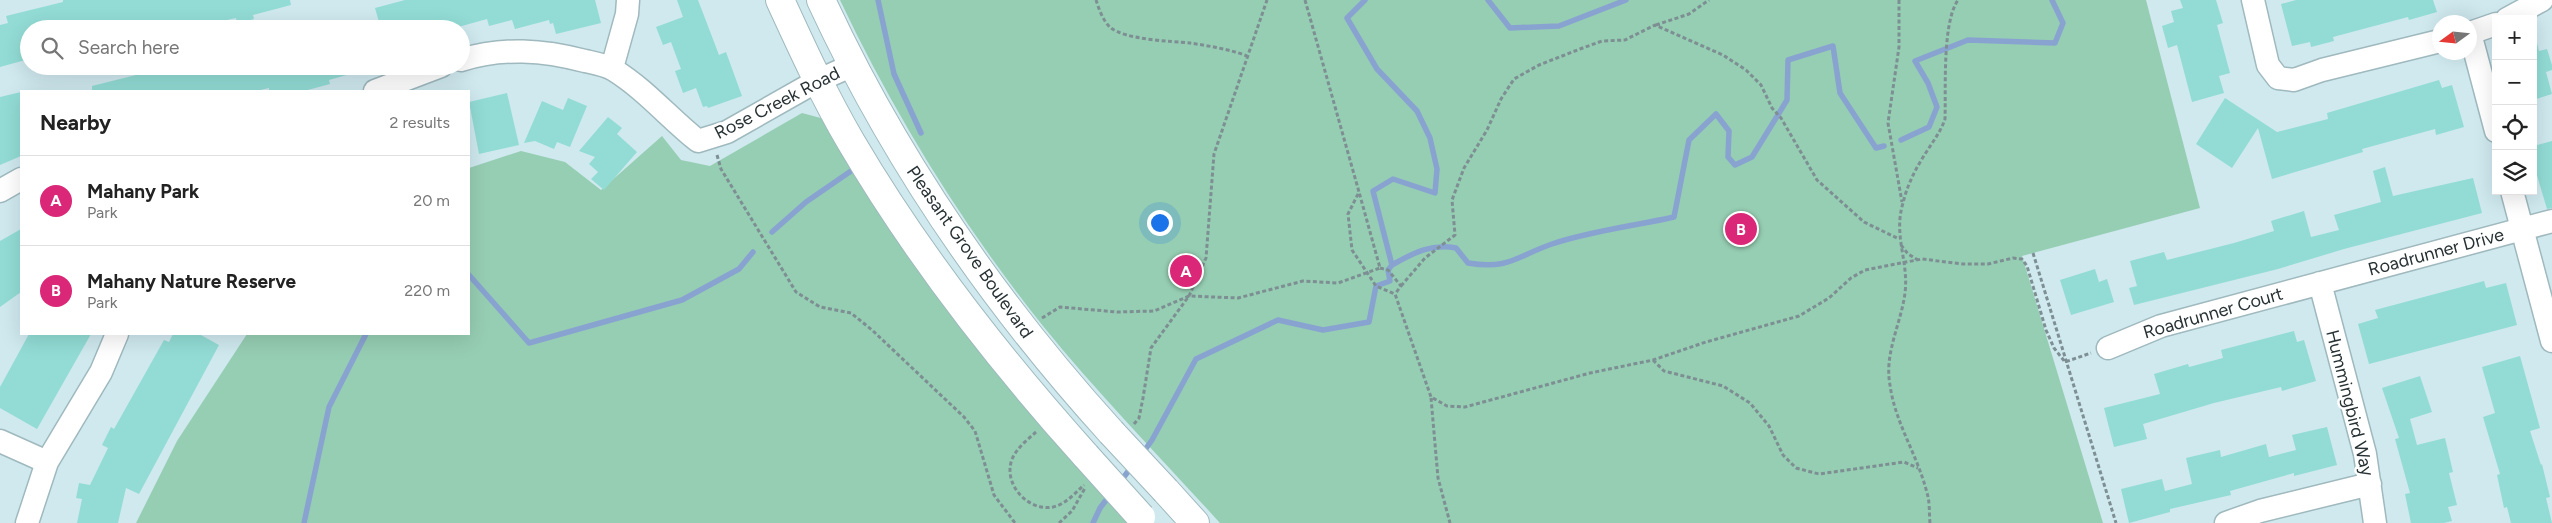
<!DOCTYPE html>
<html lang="en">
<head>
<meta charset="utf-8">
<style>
	:root { --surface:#fff; --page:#f2f2f2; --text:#222; --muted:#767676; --line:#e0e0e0; --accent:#db2777 }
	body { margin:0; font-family:Figtree,sans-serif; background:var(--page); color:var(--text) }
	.controls { position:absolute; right:15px; top:15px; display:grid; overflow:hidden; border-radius:0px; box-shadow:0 5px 20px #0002 }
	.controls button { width:45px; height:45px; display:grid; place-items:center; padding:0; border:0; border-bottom:1px solid var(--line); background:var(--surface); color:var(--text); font:25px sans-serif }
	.compass { position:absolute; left:2432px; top:15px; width:45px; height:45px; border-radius:50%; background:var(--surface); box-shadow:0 5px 20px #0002; rotate:255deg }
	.you { position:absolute; left:1159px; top:222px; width:18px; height:18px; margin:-12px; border:4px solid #fff; border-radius:50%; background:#1a73e8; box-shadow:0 0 0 8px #1a73e833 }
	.badge { display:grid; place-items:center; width:32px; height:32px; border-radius:50%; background:var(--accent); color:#fff; font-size:16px; font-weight:700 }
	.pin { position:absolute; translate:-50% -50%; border:2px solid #fff; box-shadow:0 1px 5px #0006 }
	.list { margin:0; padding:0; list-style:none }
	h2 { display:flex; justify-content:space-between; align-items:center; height:65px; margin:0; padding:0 20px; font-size:21px }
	h2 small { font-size:16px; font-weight:400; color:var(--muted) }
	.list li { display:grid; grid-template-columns:32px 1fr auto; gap:15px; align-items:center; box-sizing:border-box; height:90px; padding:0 20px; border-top:1px solid var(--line) }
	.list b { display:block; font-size:19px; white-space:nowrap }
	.list p { margin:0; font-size:16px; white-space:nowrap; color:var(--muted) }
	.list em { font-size:16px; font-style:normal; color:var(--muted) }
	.icon { flex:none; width:28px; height:28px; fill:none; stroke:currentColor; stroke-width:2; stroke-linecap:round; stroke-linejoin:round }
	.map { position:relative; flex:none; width:2552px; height:523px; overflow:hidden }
	.search { position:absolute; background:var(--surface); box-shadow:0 5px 20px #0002; left:20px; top:20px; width:450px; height:55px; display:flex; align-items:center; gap:12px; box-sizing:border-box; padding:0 18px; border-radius:28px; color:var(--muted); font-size:19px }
	.panel { position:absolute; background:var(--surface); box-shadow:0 5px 20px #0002; left:20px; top:90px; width:450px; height:245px; border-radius:0px }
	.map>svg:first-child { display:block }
	.green { fill:#96ceb3 }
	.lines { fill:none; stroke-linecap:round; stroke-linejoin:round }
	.stream { stroke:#89a3d1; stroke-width:5.5 }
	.building { fill:#92dcd5 }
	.minor-casing { stroke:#9fb9be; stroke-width:25 }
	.major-casing { stroke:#9fb9be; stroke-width:30 }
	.path { stroke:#7d8f93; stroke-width:3; stroke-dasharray:4 2.5; stroke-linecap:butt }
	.minor { stroke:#fff; stroke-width:22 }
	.major { stroke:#fff; stroke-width:28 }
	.major-bridge-casing { stroke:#9fb9be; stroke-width:30; stroke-linecap:butt }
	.major-bridge { stroke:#fff; stroke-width:28 }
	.labels { text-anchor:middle; stroke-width:5; stroke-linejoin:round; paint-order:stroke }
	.street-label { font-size:18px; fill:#283235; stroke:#fff }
</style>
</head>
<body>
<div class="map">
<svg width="2552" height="523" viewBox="0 0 2552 523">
	<rect width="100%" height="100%" fill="#cfe9ef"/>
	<path class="green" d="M840 0H2146L2200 208 2022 256 2103 523H1220C1161 458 1099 395 1043 326 963 226 895 116 840 0Z
		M802 113 832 121 1139 523H136L177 441 247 334H469V168L521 151 565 162 601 190 662 136 681 160 710 166Z"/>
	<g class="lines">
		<path class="stream" d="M878 0 894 74 921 133
			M1488 0 1510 28 1559 26 1626 0
			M1901 140 1929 127 1937 107 1928 83 1915 61 1968 40 2055 43 2063 23 2052 0
			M772 232 806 202 851 171
			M1392 265C1413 253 1432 243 1456 248L1468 263C1509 270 1517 256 1552 244 1591 231 1634 226 1674 217L1689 140 1716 114 1729 131 1728 157 1735 165 1752 157 1787 100 1788 60 1833 46 1840 93 1876 148 1884 146
			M469 275 529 343 682 300 739 269 753 252
			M1142 454 1152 440 1196 359 1278 320 1323 330 1369 322 1376 286 1390 281 1388 270 1392 265 1373 191 1393 179 1435 193 1437 169 1430 138 1417 111 1377 69 1347 18 1365 0
			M1120 482 1133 465
			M304 523 329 407 366 334
			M1093 523 1100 508 1110 495"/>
	</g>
	<path class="building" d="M63 0H290L291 5 253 15 254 19 237 24 236 18 201 26 202 29H29V59L0 67V25L8 23 6 16 63 2Z
		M405 0H595L601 23 556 34 553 23 550 24 549 20 515 29 512 20 489 26 487 19 451 29H381L375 8Z
		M677 0H698L719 55 726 52 742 96 708 108 707 106 703 107 696 88 683 93 675 71 681 69 671 42 663 45 656 27 683 17Z
		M2180 0H2216L2223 23 2217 25 2230 73 2219 76 2224 93 2192 102 2177 45 2168 48 2162 26 2174 22 2171 11 2183 8Z
		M2296 0H2433L2437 12 2409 20 2408 17 2333 37 2334 41 2311 47 2310 42 2292 46 2281 4Z
		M2537 43 2539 51 2547 49 2552 65V70L2546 72 2552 94 2533 100V44Z
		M191 66H363L364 70 329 80 330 84 304 91H269V88L256 91H92V86L132 76 162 69 163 74Z
		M2439 80 2442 88 2452 85 2464 127 2436 135 2435 129 2362 149 2363 152 2272 179 2258 128 2232 168 2196 144 2225 98 2277 132 2328 119 2327 113Z
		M21 92V156L0 165V97Z
		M507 93 519 145 479 154 469 102Z
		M568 98 587 106 570 147 557 142 554 149 535 141 524 143 542 101 563 110Z
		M608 117 622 128 617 134 637 152 604 190 591 179 598 172 589 164 595 157 579 151Z
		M2552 141V208L2547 209 2533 162V146Z
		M2385 167 2393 196 2473 178 2482 213 2344 249 2278 269 2134 305 2129 288 2137 286 2130 261 2164 252 2167 260 2234 243 2274 231 2271 221 2304 211 2311 237 2339 230 2334 215 2381 202 2373 171Z
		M21 229V292L0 307V241Z
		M2095 269 2099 282 2107 279 2114 302 2071 315 2060 280Z
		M2484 281 2486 288 2506 283 2517 325 2369 364 2358 324 2378 318 2375 310Z
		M2294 331 2297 342 2304 340 2316 381 2282 391 2281 387 2214 403 2143 424 2147 439 2114 447 2104 408 2160 394 2154 374 2188 364 2189 367 2223 358 2221 350Z
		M29 334H91L37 429 0 408V387Z
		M173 334H199L219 345 139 494 126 488 118 523H77L82 499 76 498 79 483 90 485 108 448 102 445 111 427 114 429 164 340 169 342Z
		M2520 356 2540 428 2530 431 2541 465 2542 464 2550 497 2546 498 2552 523H2511L2507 507 2504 508 2497 475 2500 474 2483 417 2495 413 2482 367Z
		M2420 376 2432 412 2410 419 2417 445 2445 438 2453 472 2449 473 2457 505 2448 507 2452 521 2444 523H2411L2405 494 2410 493 2395 439 2399 438 2382 388Z
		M2327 427 2337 465 2294 476V473L2230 491 2231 495 2170 509V512L2129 523 2121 489 2162 479 2165 491 2192 484 2186 458 2220 450 2221 457 2266 444 2269 457 2296 450 2292 435Z"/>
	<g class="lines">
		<defs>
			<path id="minor" d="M2253 0 2268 65 2278 78 2294 80 2322 70 2440 41
				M2507 19 2542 0
				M2470 33 2496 131
				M2470 33 2496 24
				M461 60C503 47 543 50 585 61 594 63 606 65 614 70 646 90 669 118 698 141L727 132 817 81 853 65
				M612 68 627 14 628 0
				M375 91 441 66
				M0 191 21 179
				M2512 191 2552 341
				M2320 283 2365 454 2375 523
				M2108 348 2161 326 2552 221
				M0 441 47 462
				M27 523 47 462 101 372 117 334
				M2226 523 2260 511 2370 484"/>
			<path id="major" d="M780 0C802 48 824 96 851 142 918 256 998 358 1086 456
				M821 0C895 160 993 302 1111 432
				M1166 491 1195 523"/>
		</defs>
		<use href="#minor" class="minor-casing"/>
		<use href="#major" class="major-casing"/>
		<path class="path" d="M1096 0C1099 9 1103 21 1110 27 1124 40 1171 41 1190 43 1209 46 1229 49 1247 56
			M1305 0 1359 192 1348 214 1352 250 1376 286 1395 294 1431 397 1447 406 1465 407 1590 373 1653 360 1706 342 1799 316 1829 298 1851 278 1865 270 1922 259 1963 264H1988L2013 258 2022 259 2027 266 2046 330 2054 348 2065 362 2091 353
			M1899 0V47L1888 123 1902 202
			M1656 25 1689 14 1709 0
			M717 155 721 169 796 292 820 307 851 313 872 330 964 417 975 431 994 495 1015 523
			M1901 245 1908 254 1918 260
			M2033 253 2116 523
			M1380 268 1388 270 1401 286 1395 294
			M1401 286 1425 258 1455 235 1452 200 1464 168 1487 130 1501 99 1514 79 1539 65 1580 49 1602 41 1625 40 1655 25 1723 55 1746 70 1761 85 1772 108 1781 118 1817 180 1864 222 1899 239
			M1042 318 1060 307 1117 312 1154 311 1189 296 1238 298 1303 281 1338 283 1380 268 1359 192
			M1653 360 1664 371 1723 386 1750 403 1769 426 1783 455 1796 468 1819 474 1904 462 1918 468
			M1431 398 1438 478 1450 523
			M1134 424 1139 418 1143 398 1151 348 1189 296 1206 258 1214 154 1267 0
			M1036 432C1028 439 1018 447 1013 457 1001 482 1027 512 1053 507 1066 504 1075 493 1084 485
			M1059 523 1072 511 1085 488
			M1930 523C1929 513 1930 502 1927 493 1918 456 1895 423 1890 385 1884 353 1901 324 1905 293 1909 261 1893 236 1903 203 1907 185 1917 166 1927 151 1934 140 1941 131 1945 119 1946 89 1942 23 1958 0"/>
		<use href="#minor" class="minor"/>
		<use href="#major" class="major"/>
		<defs>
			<path id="major-bridge" d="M1111 432 1166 491
				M1086 456 1141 517"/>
		</defs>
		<use href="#major-bridge" class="major-bridge-casing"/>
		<use href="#major-bridge" class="major-bridge"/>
	</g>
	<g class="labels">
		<g class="street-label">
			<text transform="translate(777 103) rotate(-27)" y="6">Rose Creek Road</text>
			<text transform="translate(970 252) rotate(55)" y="6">Pleasant Grove Boulevard</text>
			<text transform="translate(2436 252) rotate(-15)" y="6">Roadrunner Drive</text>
			<text transform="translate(2213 313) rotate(-16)" y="6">Roadrunner Court</text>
			<text transform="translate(2350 403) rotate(76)" y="6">Hummingbird Way</text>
		</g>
	</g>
</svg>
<div class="controls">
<button>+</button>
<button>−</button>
<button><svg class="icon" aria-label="locate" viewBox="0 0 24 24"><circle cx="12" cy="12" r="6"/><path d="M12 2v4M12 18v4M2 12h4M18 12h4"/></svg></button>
<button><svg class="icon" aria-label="layers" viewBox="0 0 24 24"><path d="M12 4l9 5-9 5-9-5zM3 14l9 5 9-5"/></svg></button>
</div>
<svg class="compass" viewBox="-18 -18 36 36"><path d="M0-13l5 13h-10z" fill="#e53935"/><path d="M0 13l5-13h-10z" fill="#767676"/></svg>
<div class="you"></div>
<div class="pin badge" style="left:1186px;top:271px">A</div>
<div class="pin badge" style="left:1741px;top:229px">B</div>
<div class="search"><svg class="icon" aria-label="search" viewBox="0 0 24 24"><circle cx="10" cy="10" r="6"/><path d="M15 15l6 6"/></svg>Search here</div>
<section class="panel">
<h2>Nearby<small>2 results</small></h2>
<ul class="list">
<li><span class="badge">A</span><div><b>Mahany Park</b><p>Park</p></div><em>20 m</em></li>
<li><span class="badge">B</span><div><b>Mahany Nature Reserve</b><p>Park</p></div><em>220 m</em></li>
</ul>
</section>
</div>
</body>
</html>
